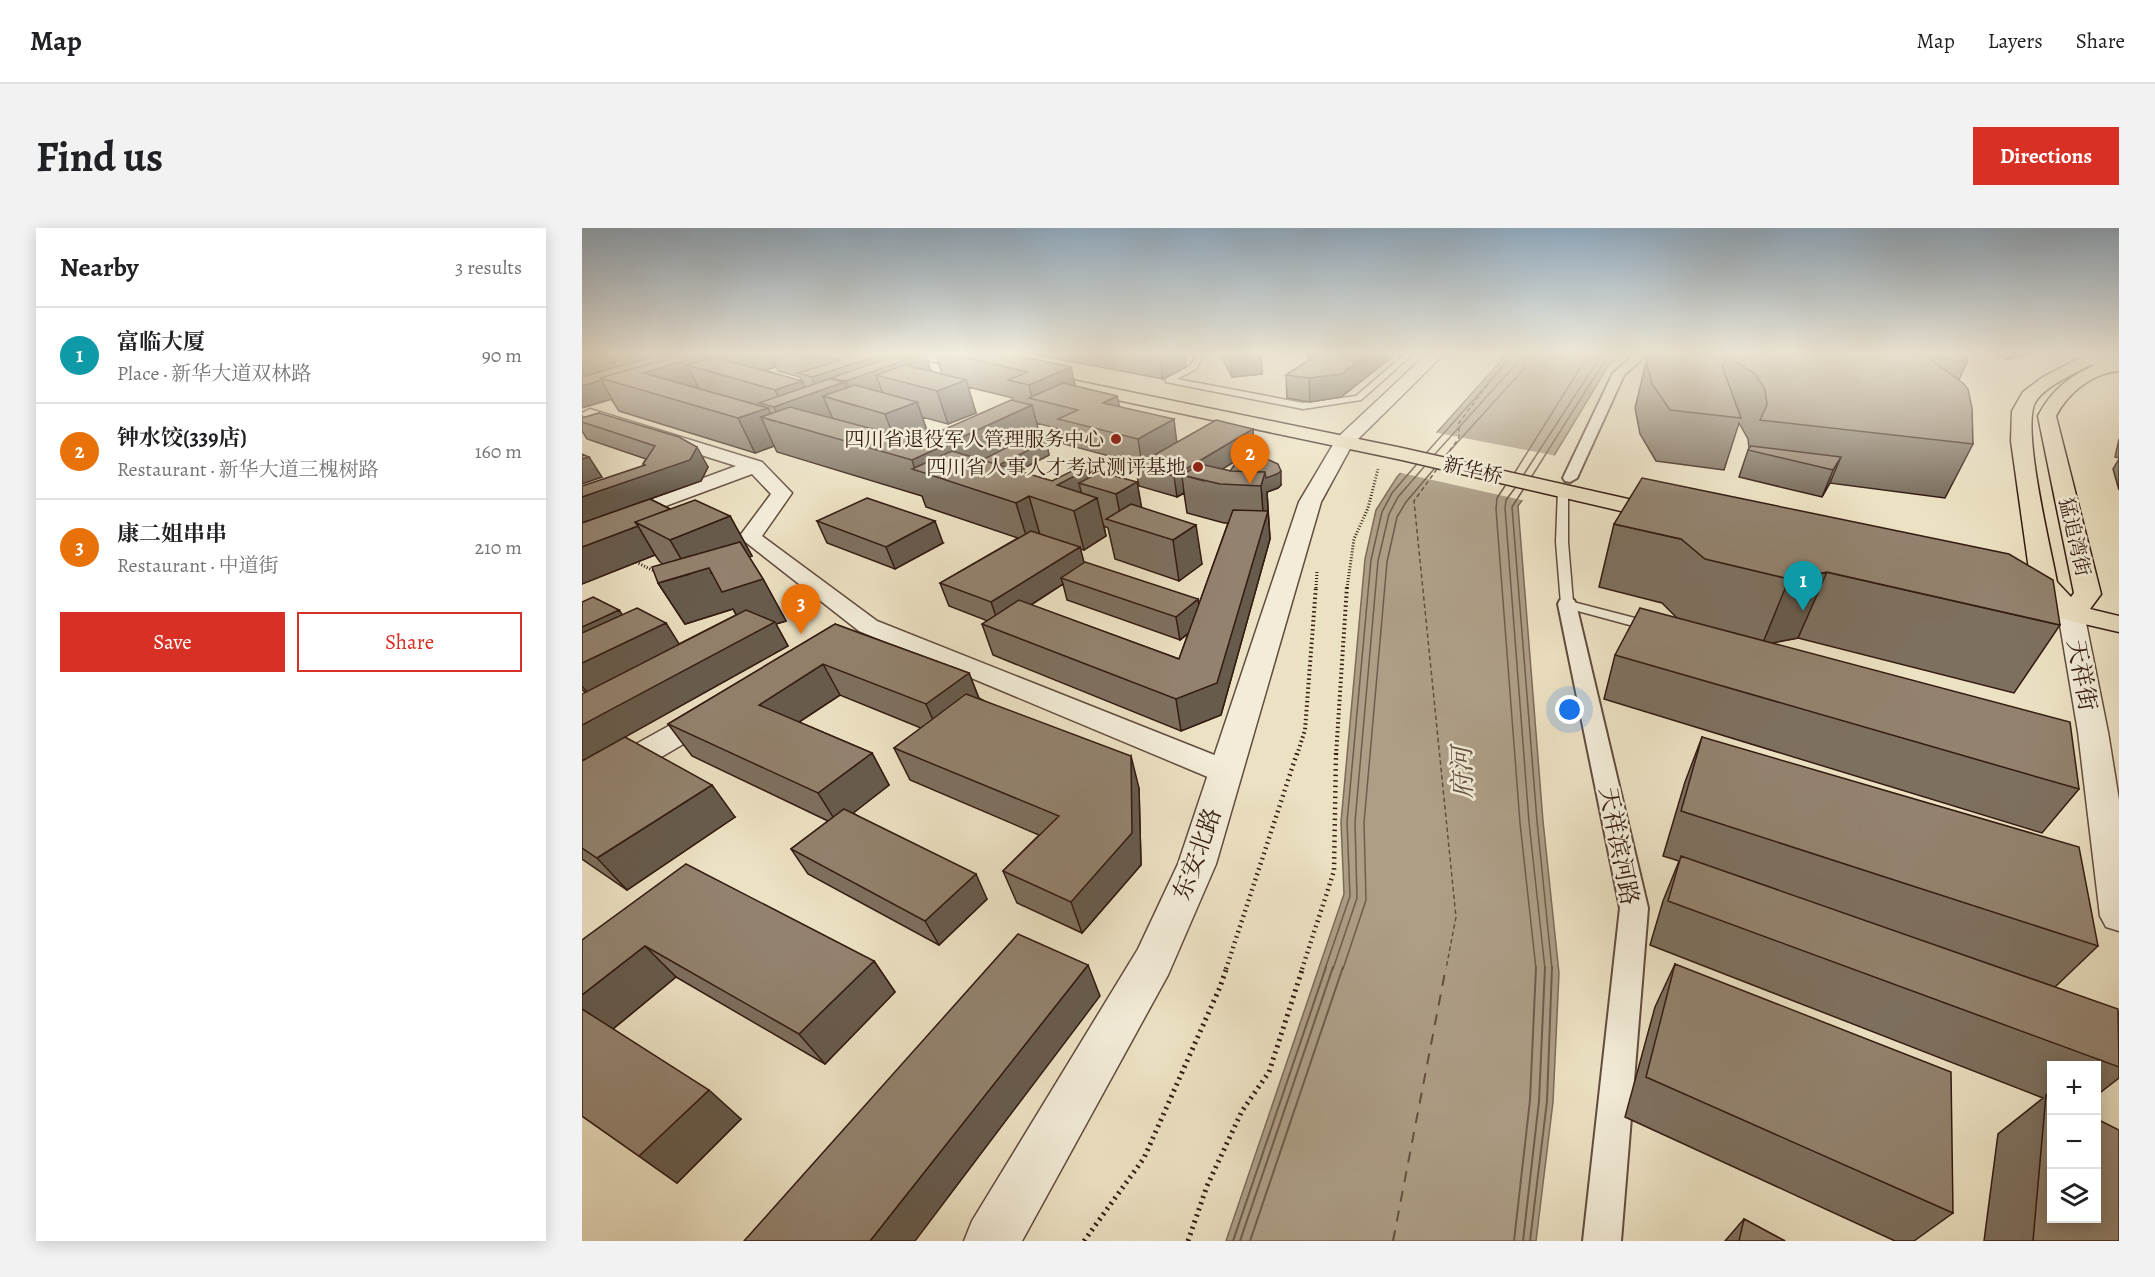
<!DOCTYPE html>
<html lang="en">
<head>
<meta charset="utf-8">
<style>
	:root { --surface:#fff; --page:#f2f2f2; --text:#202124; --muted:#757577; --line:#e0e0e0; --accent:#d93025 }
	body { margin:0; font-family:Alegreya,"Noto Serif SC",serif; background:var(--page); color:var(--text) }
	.controls { position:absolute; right:18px; bottom:18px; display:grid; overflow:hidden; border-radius:0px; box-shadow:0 3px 15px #0003 }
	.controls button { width:54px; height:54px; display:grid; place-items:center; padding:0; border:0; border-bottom:2px solid var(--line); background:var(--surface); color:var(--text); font:30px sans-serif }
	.you { position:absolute; left:988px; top:482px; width:21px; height:21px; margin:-15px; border:4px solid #fff; border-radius:50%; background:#1a73e8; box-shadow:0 0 0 9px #1a73e833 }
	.badge { display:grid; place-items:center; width:39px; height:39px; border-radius:50%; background:var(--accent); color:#fff; font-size:20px; font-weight:700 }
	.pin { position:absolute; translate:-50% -50px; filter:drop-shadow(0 2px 3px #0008) }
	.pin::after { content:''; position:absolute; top:32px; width:21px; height:18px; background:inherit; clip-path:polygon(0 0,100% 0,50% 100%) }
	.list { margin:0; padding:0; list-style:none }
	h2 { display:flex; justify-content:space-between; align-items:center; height:78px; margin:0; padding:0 24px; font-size:26px }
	h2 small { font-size:20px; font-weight:400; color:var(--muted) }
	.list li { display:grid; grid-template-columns:39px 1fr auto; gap:18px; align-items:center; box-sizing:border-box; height:96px; padding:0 24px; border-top:2px solid var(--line) }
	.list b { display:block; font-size:22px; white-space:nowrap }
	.list p { margin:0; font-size:20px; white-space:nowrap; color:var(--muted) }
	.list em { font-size:20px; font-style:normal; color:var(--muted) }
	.actions { display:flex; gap:12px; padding:18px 24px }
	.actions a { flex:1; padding:14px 0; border:2px solid var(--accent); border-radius:0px; text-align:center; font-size:21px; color:var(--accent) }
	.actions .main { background:var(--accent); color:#fff }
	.icon { flex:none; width:33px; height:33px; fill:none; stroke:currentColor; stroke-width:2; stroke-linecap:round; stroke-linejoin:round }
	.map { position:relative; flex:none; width:1537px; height:1013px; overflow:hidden; border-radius:0px }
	header { display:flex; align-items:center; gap:36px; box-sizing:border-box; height:84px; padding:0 30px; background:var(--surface); border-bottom:2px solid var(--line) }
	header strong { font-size:28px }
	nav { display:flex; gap:33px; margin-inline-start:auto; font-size:21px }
	.intro { display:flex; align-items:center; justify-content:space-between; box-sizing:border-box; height:144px; padding:0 36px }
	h1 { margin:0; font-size:42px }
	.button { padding:15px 27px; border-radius:0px; background:var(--accent); color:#fff; font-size:21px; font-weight:700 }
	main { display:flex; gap:36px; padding:0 36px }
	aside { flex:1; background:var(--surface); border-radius:0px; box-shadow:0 3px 15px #0003 }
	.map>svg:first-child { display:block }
	.water { fill:#ad9e86; stroke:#7c6a57; stroke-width:1.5 }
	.pier { fill:#ece1c3 }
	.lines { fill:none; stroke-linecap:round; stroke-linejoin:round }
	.shore-far1 { stroke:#705c4c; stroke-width:1.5 }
	.shore { stroke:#705c4c; stroke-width:2 }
	.ferry-far1 { stroke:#644f40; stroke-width:1.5; stroke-dasharray:4.5 3; stroke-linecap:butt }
	.ferry { stroke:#644f40; stroke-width:2; stroke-dasharray:11 9; stroke-linecap:butt }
	.service-casing { stroke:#614c3e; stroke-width:3 }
	.pedestrian-casing { stroke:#614c3e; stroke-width:4 }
	.minor-casing { stroke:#614c3e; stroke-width:3 }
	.tertiary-casing { stroke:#614c3e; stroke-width:3 }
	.primary-casing { stroke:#331b11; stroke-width:3 }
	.path-far4 { stroke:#331b11; stroke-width:2; stroke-dasharray:1 1.5; stroke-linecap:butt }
	.path-far3 { stroke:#331b11; stroke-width:3; stroke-dasharray:1 2; stroke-linecap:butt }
	.path-far2 { stroke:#331b11; stroke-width:4; stroke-dasharray:1.5 3; stroke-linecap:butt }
	.path-far1 { stroke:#331b11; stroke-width:4.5; stroke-dasharray:1.5 4; stroke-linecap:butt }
	.path { stroke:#331b11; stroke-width:5; stroke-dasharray:2 4.5; stroke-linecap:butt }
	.service { fill:#f3ecd8; fill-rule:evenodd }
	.pedestrian { fill:#f3ecd8; fill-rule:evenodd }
	.minor { fill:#f3ecd8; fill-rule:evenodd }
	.tertiary { fill:#f3ecd8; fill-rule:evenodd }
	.primary { fill:#ece1c3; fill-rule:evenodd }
	.wall { fill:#7e705f; stroke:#331b11; stroke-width:1.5; fill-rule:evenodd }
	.shaded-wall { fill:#675b4d; stroke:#331b11; stroke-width:1.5 }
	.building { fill:#93826e; stroke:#331b11; stroke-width:1.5 }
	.poi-dot { fill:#8f2418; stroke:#f3ecd8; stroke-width:2 }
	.labels { text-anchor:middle; stroke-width:5; stroke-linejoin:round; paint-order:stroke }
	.far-poi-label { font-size:20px; fill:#331b11; stroke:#f3ecd8; text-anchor:end }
	.far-street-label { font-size:20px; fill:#331b11; stroke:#f3ecd8 }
	.street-label { font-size:24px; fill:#331b11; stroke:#f3ecd8 }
	.water-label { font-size:26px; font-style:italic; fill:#644f40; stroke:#f3ecd8 }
</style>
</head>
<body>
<header>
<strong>Map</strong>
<nav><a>Map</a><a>Layers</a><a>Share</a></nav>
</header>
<div class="intro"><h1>Find us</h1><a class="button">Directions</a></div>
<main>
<aside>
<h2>Nearby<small>3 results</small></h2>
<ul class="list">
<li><span class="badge" style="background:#0f9aa8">1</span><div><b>富临大厦</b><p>Place · 新华大道双林路</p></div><em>90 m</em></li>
<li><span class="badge" style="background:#e8710a">2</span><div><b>钟水饺(339店)</b><p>Restaurant · 新华大道三槐树路</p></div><em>160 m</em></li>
<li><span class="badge" style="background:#e8710a">3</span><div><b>康二姐串串</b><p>Restaurant · 中道街</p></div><em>210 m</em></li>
</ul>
<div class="actions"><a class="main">Save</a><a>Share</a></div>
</aside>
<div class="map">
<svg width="1537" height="1013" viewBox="0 0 1537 1013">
	<rect width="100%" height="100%" fill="#ece1c3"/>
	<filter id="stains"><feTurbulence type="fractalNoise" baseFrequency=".00333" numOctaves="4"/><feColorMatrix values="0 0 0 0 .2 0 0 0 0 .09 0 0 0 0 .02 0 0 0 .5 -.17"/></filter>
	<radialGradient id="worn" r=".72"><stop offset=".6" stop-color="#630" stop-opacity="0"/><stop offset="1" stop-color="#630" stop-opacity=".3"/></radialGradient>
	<path class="water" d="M925 126H1039L1025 140 973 226 936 278 961 593 977 745 971 874 954 1013H644L762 666 759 594 783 331 794 282 815 249Z"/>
	<path class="pier" d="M851 204 975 228 944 273 815 244Z"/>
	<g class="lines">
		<path class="shore-far1" d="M845 224 927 132 929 126
			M853 226 934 136 937 126
			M863 228 941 142 946 126
			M933 244 1007 126
			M942 246 1020 126
			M950 248 1020 137 1031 126
			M923 258 915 270 914 281 938 595 954 741
			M933 260 924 272 923 280 947 594 963 741
			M941 262 930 279 955 593 970 741
			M743 741 768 668 765 594 789 332 800 284 810 265 834 237
			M751 741 775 670 773 594 796 333 807 286 816 269 842 239
			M761 741 784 672 782 595 805 334 815 289 824 274 852 241"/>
		<path class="shore" d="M651 1013 744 739
			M658 1013 751 739
			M668 1013 761 739
			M932 1013 948 872 954 739
			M941 1013 957 873 963 739
			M948 1013 965 873 970 739"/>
		<path class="ferry-far1" d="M863 229 877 210V195L923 133 932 126
			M855 241 832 273 874 689 864 741"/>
		<path class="ferry" d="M811 1013 864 739"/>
		<defs>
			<path id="service" d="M615 126H622L614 141 595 151 721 175 774 168 823 126H831L779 172 721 181 584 154V150L608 138Z
				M981 259 986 262V314L991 374 1076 396 1077 399 1076 402H1066L981 379 979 376 974 314 976 262Z"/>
			<path id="pedestrian" d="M1054 126H1066L1042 147 995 250 988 254 983 253 981 250 1031 145Z
				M985 370 992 372 994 376 1066 680 1039 1013H1001L1038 680 976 376 978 372Z"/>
			<path id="minor" d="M8 181 180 234 210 265 180 308 295 393 655 536 660 544 655 552 644 555 633 552 277 403 157 309 189 266 170 246 0 309V295L154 238 2 190 0 185Z
				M1489 377 1498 380 1502 385 1526 504 1537 572V703L1524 699 1518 688 1496 504 1476 385 1480 380Z
				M129 477 139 480 144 487 139 494 11 569 0 573V546L119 480Z"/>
			<path id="tertiary" d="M845 126H862L770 217 739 274 634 636 586 747 440 1013H382L390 993 556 721 596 636 717 274 755 210Z
				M1506 126H1529C1523 133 1508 138 1498 136L1496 132Z"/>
			<path id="primary" d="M331 126H362L406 134 408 138 400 143 339 131Z
				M1504 127 1537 128V143C1510 145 1486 165 1474 188L1519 366 1508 381 1537 388V404L1424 378 1420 372 1424 366 1434 364 1460 370 1449 356 1429 213 1430 183 1441 164 1461 149ZM1507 137H1514C1487 148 1469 163 1456 188L1492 365 1489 369 1475 354C1469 321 1438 196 1454 173 1465 157 1491 147 1507 137Z
				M451 144 820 220 1086 280 1094 282 1098 287 1094 292 1086 294 820 232 445 153 442 149 445 145Z"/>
		</defs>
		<use href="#service" class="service-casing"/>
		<use href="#pedestrian" class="pedestrian-casing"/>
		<use href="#minor" class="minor-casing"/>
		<use href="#tertiary" class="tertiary-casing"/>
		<use href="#primary" class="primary-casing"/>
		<path class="path-far4" d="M874 132 882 126"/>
		<path class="path-far3" d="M54 334 74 344
			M734 360 735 343
			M765 360 772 311 786 280 796 241"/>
		<path class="path-far2" d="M715 527 723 502 734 358
			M754 527 765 358"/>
		<path class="path-far1" d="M644 741 715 525
			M720 741 752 643 754 525"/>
		<path class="path" d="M502 1013 562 930 638 759 645 739
			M606 1013 625 958 660 883 687 844 721 739"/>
		<use href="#service" class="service"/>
		<use href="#pedestrian" class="pedestrian"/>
		<use href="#minor" class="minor"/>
		<use href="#tertiary" class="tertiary"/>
		<use href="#primary" class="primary"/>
	</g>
	<path class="wall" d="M0 126H343L349 143 360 146 354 126H428L493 158 535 168 537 178 595 214 671 201 672 221 640 241 699 257 696 260 685 264 688 311 639 487 599 503 411 427 400 396 406 393 367 378 358 355 436 310 344 279 340 268 195 224 192 218 173 225 37 183ZM194 139 196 143 218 149 219 153 182 142ZM386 159 431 170V173L335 213 347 208 340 189 366 196 394 185ZM454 195 478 201 482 216 557 236 553 238 557 258 595 269 602 265 605 285 642 295H646L617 376 502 335 498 321 502 322 524 308 522 298 526 300 533 331 597 353 620 336 559 280 555 254 506 250 470 253 436 243 467 227 464 213 458 212ZM481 356 485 372 598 412 606 406 597 431 449 377Z
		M454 126H603L604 139 581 151 454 127Z
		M638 126H679L680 146 650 149Z
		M725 126H811V128L759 169 728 174 705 170 704 147 729 130H725Z
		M1066 126H1385V134L1377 152 1391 216 1363 270 1248 255 1240 269 1157 249 1166 222 1167 220 1166 211 1157 195 1142 242 1074 233 1058 206 1053 180Z
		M1407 126H1451L1426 131Z
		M17 185 126 239 119 253 68 271 88 281 148 288 170 328 167 329 181 351 204 393 194 396 206 418 0 533 3 464 0 462V374L37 382 40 387 97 416 154 387 151 381 103 396 76 355 81 336 78 334 73 327 0 356 62 237 61 236 64 231 5 211 0 203V190Z
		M1537 211V230L1533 229Z
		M1537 231V262L1531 241Z
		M235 293 361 315 313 341 245 315Z
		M1032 296 1478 397 1432 465 1216 410 1188 415 1497 561 1460 605 1022 471 1033 427 1096 391 1080 375 1017 359Z
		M253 396 387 445 397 470 557 560 559 637 500 705 435 675 421 643 457 607 328 552 312 520 339 500 258 467 217 494 290 525 307 557 271 585 405 671 357 717 226 646 209 621 246 593 110 528 86 496Z
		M1120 509 1516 718 1473 759 1537 784V850L1515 867V837H1470V990L1537 1013H1402L1416 906 1461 870 1068 717 1081 673 1097 633 1081 628 1103 554Z
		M0 533 153 589 45 662 0 631Z
		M0 712 292 733 313 764 243 836 94 749 31 801 159 891 95 955 0 888Z
		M1093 736 1371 985 1332 1013H1313L1043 889 1073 779Z
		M1162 991 1203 1013H1143Z"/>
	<path class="shaded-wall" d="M0 126H28L35 138 17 144 21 151 18 150 30 171 0 180Z
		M47 126H143L146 133 105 137 119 164 94 172 56 141Z
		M155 126H188L194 139 165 148Z
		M303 126 307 138 326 131 335 157 294 147 305 176 274 178 264 153 249 150 253 158 262 154 271 177 241 168 253 196 199 195 192 179 200 176 193 162 220 153 226 167 236 164 230 149Z
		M325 126H343L349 144 333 150Z
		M577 126H603L604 139 581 151Z
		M648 126H679L680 146 650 149Z
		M786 126H811V128L759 169 728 174 727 150Z
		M1428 126H1451L1426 131Z
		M489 139 496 171H450L447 157Z
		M384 152 394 185 366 196 355 163Z
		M535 168 540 192 521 175Z
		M335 174 347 208 316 221 303 186Z
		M450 177 459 212 405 239 333 242 330 232Z
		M186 180 192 193 179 189 192 218 173 225 156 190Z
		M592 191 595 216 560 237 556 211Z
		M671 201 672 221 622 253 600 247 602 265 595 269 592 248Z
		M464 213 467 227 415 254 411 240Z
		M115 219 126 239 119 253 0 295V269Z
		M7 229 20 249 0 256V231Z
		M1259 229 1248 255 1240 269 1251 242Z
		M504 242 508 258 497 255 502 277 515 270 524 308 502 322 492 283 475 257Z
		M699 243V257L696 260 685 264 686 281 682 296 679 258 683 244Z
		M555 254 562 292 540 296 534 266Z
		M447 268 458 307 446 314 434 275Z
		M686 283 688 311 639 487 599 503 594 471Z
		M148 288 170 328 130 345 181 351 204 393 194 396 206 418 0 533V497L165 406 151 381 103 396 76 355 108 346 88 312Z
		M353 293 361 315 313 341 304 319Z
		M614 297 620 336 597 353 591 312Z
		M56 298 73 327 0 356V319Z
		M498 319 504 342 479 350 481 356 417 397 409 374Z
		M1245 344 1216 410 1180 417 1207 351Z
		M616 371 619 394 598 412 594 389Z
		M37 382 48 398 0 421V399Z
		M84 395 99 419 6 465 0 458V435Z
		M241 436 258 467 196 508 177 477Z
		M387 445 399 476 358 508 344 476Z
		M290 525 307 557 256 597 236 565Z
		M549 528 557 560 559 637 500 705 489 674Z
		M130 557 153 589 45 662 15 630Z
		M394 646 405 671 357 717 343 693Z
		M63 718 94 749 26 805 0 783V767Z
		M292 733 313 764 243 836 217 806Z
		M506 737 518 768 333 1013H288Z
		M127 862 159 891 95 955 57 928Z"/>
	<path class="building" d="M0 126 8 128 0 130Z
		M79 126H102L18 150 20 152 0 158V149Z
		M102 126H125L61 145 186 180 156 190 18 150Z
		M233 126H302L230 149 216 145 258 132Z
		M368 126H428L489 139 447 157 426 152 446 144Z
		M737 126H786L759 146 727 150 704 147Z
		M1066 126H1251L1260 127V126H1334L1343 128 1381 155 1386 161 1390 180 1391 216 1178 192 1185 177 1183 161 1173 146 1145 128 1140 138 1159 190 1088 182 1070 156 1064 133Z
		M1334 126H1385V134L1343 128Z
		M312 128 326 131 264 153 249 150Z
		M132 129 220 153 193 162 105 137Z
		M323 137 384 152 355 163 294 147Z
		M247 151 262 154 192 179 177 175Z
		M481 155 535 168 521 175 592 191 556 211 476 191 496 182 447 170Z
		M273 157 335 174 303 186 241 168Z
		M429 172 450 177 330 232 179 189 208 179 336 213Z
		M17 185 97 209 115 219 108 232 0 269V258L63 237 61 236 73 218 0 194V190Z
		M634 192 671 201 592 248 553 238Z
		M446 209 464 213 417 237 400 232Z
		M1169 218 1259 229 1251 242 1166 222Z
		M370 223 470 253 496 240 504 242 475 257 515 270 492 283 447 268 434 275 330 241Z
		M0 226 7 229 0 231Z
		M669 231H685L696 236 699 243 695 246 684 250 683 244 648 243 654 235Z
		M618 236 649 243 683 244 679 258 638 256 600 247Z
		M518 244 555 254 534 266 497 255Z
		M1060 250 1427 326 1471 352 1478 397 1245 344 1207 351 1123 331 1099 311 1032 296Z
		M285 270 353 293 304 319 235 293Z
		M68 271 88 281 53 294 56 298 0 319V295Z
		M113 272 148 288 88 312 53 294Z
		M549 276 614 297 591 312 524 291Z
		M651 282 686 283 635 455 594 471 400 396 437 372 597 431Z
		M449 303 498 319 409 374 358 355Z
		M158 314 181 351 140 364 127 340 76 355 70 339Z
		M503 334 616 371 594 389 479 350Z
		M11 369 37 382 0 399V374Z
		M55 380 84 395 0 435V405Z
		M1058 380 1488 494 1497 561 1033 427Z
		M164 382 193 394 0 497V466Z
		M253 396 387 445 344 476 241 436 177 477 290 525 236 565 86 496Z
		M384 466 549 528 550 605 489 674 421 643 477 588 312 520Z
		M43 509 130 557 15 630 0 620V533Z
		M1120 509 1497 619 1516 718 1099 583Z
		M262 581 394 646 343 693 209 621Z
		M1099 628 1536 781 1537 839 1086 673Z
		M104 636 292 733 217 806 63 718 0 767V712Z
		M436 706 506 737 288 1013H162Z
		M1093 736 1369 844 1371 985 1064 849Z
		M0 781 127 862 57 928 0 888Z
		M1464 867 1470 870V990H1515V891L1537 902V1013H1451Z
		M1162 991 1203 1013H1157Z"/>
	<linearGradient id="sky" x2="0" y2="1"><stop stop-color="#90abc1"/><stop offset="0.47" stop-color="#f6f2e4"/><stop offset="1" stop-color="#f6f2e4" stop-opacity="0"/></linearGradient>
	<rect width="1537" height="267" fill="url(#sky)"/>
	<g class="poi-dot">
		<circle cx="534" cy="211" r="6"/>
		<circle cx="616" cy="239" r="6"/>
	</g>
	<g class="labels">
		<g class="far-poi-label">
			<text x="522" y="218">四川省退役军人管理服务中心</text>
			<text x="604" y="246">四川省人事人才考试测评基地</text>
		</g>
		<g class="far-street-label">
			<text transform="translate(891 242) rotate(13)" y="7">新华桥</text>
			<text transform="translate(1493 309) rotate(77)" y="7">猛追湾街</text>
		</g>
		<g class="street-label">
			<text transform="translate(1500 447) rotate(80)" y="8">天祥街</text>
			<text transform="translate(1037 618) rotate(79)" y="8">天祥滨河路</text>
			<text transform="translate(615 626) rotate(-70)" y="8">东安北路</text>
		</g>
		<g class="water-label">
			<text transform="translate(880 545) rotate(-91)" y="9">府河</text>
		</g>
	</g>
	<rect width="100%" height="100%" filter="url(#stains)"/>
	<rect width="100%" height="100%" fill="url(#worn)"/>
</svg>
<div class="controls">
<button>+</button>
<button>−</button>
<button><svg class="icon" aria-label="layers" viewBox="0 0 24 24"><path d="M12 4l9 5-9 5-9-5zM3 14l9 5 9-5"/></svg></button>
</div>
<div class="you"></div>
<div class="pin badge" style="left:1221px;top:383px;background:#0f9aa8">1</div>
<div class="pin badge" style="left:668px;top:256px;background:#e8710a">2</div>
<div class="pin badge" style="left:219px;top:406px;background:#e8710a">3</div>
</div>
</main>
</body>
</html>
